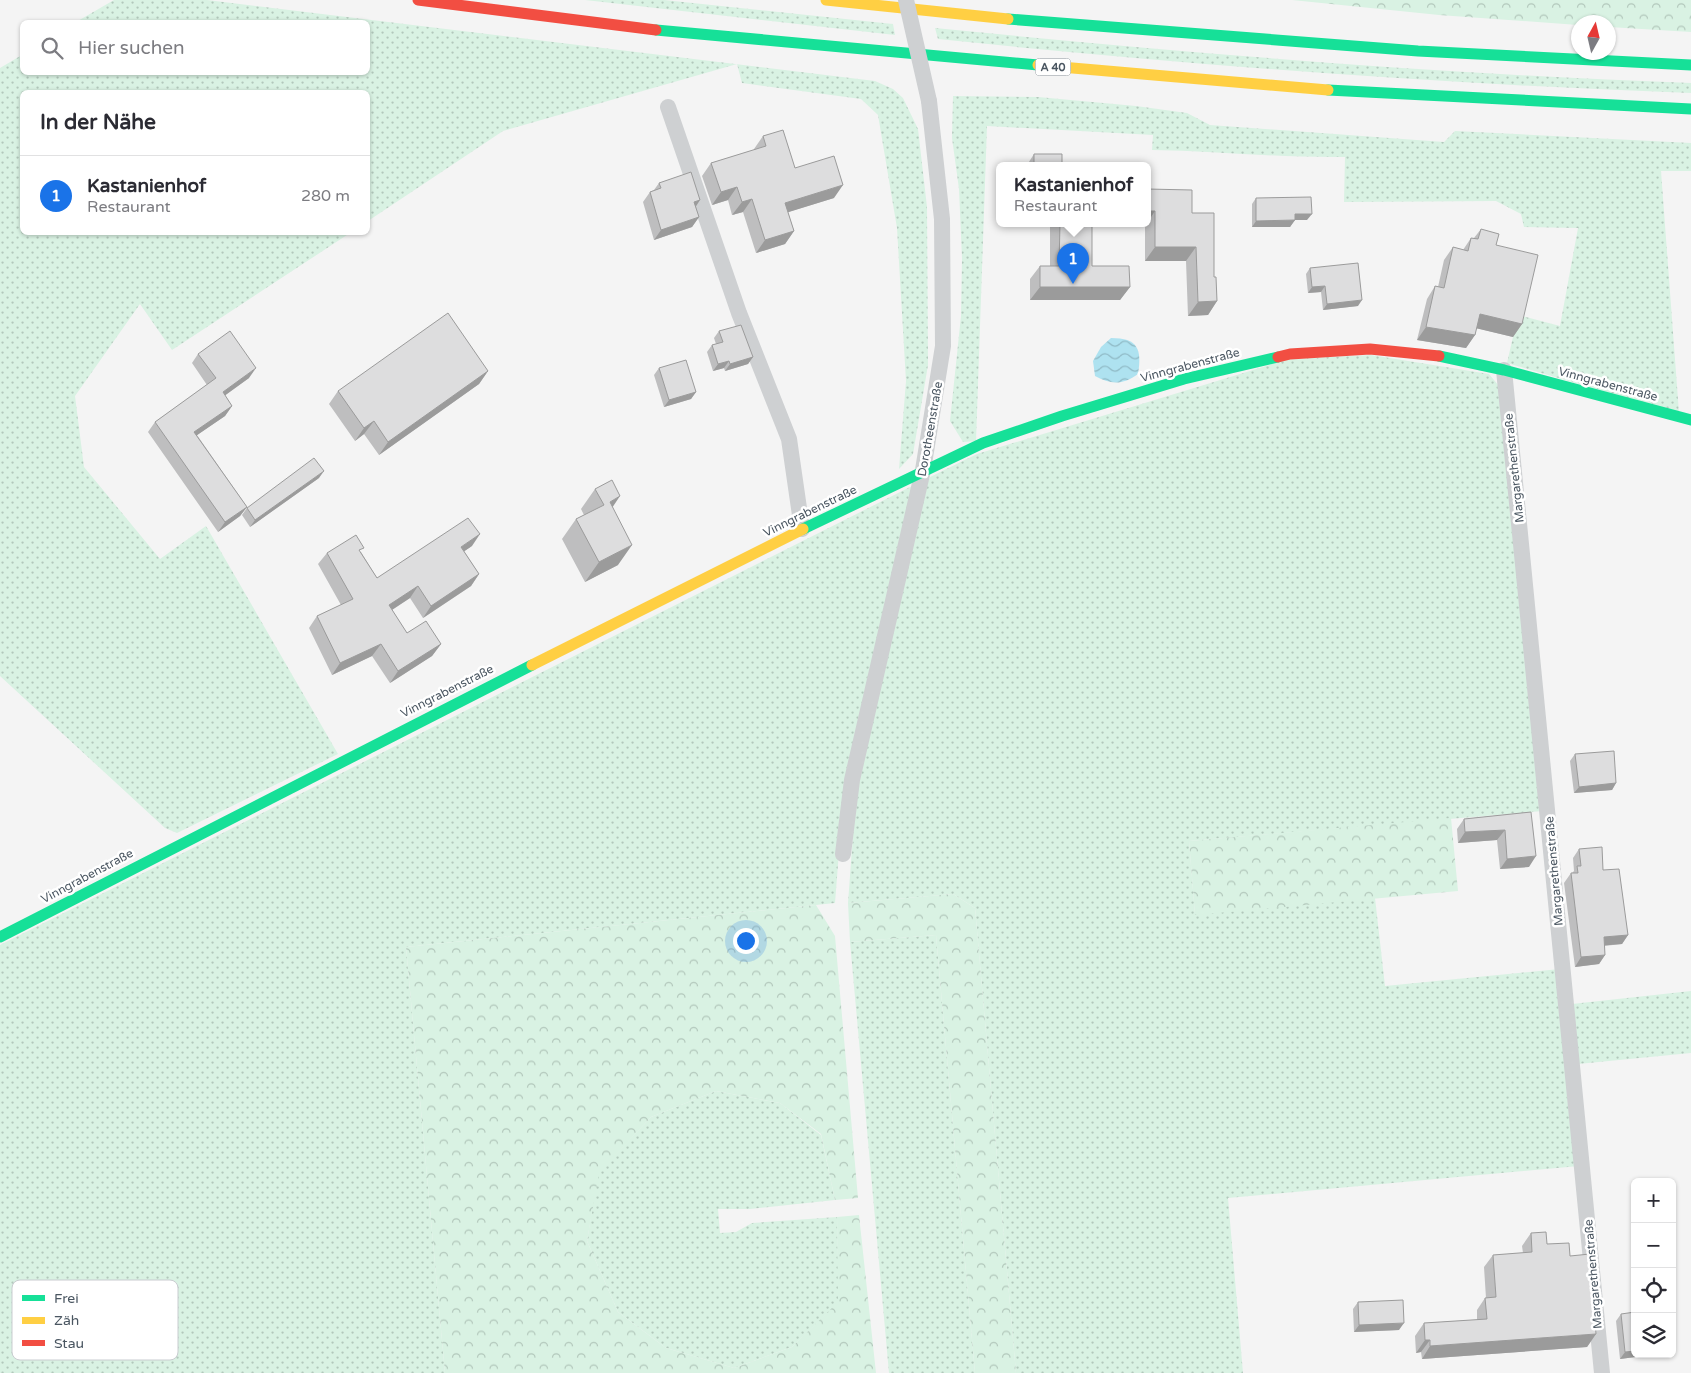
<!DOCTYPE html>
<html lang="de">
<head>
<meta charset="utf-8">
<style>
	:root { --surface:#fff; --page:#f2f2f3; --text:#2b2b33; --muted:#7c7c81; --line:#e1e1e2; --accent:#1a73e8 }
	body { margin:0; font-family:"Varela Round",sans-serif; background:var(--page); color:var(--text) }
	.controls { position:absolute; right:15px; bottom:15px; display:grid; overflow:hidden; border-radius:8px; box-shadow:0 1px 4px #0004 }
	.controls button { width:45px; height:45px; display:grid; place-items:center; padding:0; border:0; border-bottom:1px solid var(--line); background:var(--surface); color:var(--text); font:25px sans-serif }
	.compass { position:absolute; left:1571px; top:15px; width:45px; height:45px; border-radius:50%; background:var(--surface); box-shadow:0 1px 4px #0004; rotate:8deg }
	.you { position:absolute; left:745px; top:940px; width:18px; height:18px; margin:-12px; border:4px solid #fff; border-radius:50%; background:#1a73e8; box-shadow:0 0 0 8px #1a73e833 }
	.badge { display:grid; place-items:center; width:32px; height:32px; border-radius:50%; background:var(--accent); color:#fff; font-size:16px; font-weight:700 }
	.pin { position:absolute; translate:-50% -41px; filter:drop-shadow(0 1px 2px #0008) }
	.pin::after { content:''; position:absolute; top:26px; width:18px; height:15px; background:inherit; clip-path:polygon(0 0,100% 0,50% 100%) }
	.popup { position:absolute; left:996px; top:162px; width:155px; height:65px; box-sizing:border-box; display:grid; place-content:center; border-radius:8px; background:var(--surface); filter:drop-shadow(0 1px 4px #0005); font-size:16px; white-space:nowrap; color:var(--muted) }
	.popup b { font-size:19px; color:var(--text) }
	.popup::after { content:''; position:absolute; left:50%; top:100%; margin-left:-10px; border:10px solid transparent; border-top-color:var(--surface) }
	.list { margin:0; padding:0; list-style:none }
	h2 { display:flex; justify-content:space-between; align-items:center; height:65px; margin:0; padding:0 20px; font-size:21px }
	h2 small { font-size:16px; font-weight:400; color:var(--muted) }
	.list li { display:grid; grid-template-columns:32px 1fr auto; gap:15px; align-items:center; box-sizing:border-box; height:80px; padding:0 20px; border-top:1px solid var(--line) }
	.list b { display:block; font-size:19px; white-space:nowrap }
	.list p { margin:0; font-size:16px; white-space:nowrap; color:var(--muted) }
	.list em { font-size:16px; font-style:normal; color:var(--muted) }
	.icon { flex:none; width:28px; height:28px; fill:none; stroke:currentColor; stroke-width:2; stroke-linecap:round; stroke-linejoin:round }
	.map { position:relative; flex:none; width:1691px; height:1373px; overflow:hidden }
	.search { position:absolute; background:var(--surface); box-shadow:0 1px 4px #0004; left:20px; top:20px; width:350px; height:55px; display:flex; align-items:center; gap:12px; box-sizing:border-box; padding:0 18px; border-radius:8px; color:var(--muted); font-size:19px }
	.panel { position:absolute; background:var(--surface); box-shadow:0 1px 4px #0004; left:20px; top:90px; width:350px; height:145px; border-radius:8px }
	.map>svg:first-child { display:block }
	.grass { fill:url(#grass-dots) }
	.forest { fill:url(#forest-crowns) }
	.water { fill:url(#water-waves) }
	.lines { fill:none; stroke-linecap:round; stroke-linejoin:round }
	.street { stroke:#ced0d2; stroke-width:16 }
	.fast { stroke:#16e098; stroke-width:11 }
	.slow { stroke:#ffcf43; stroke-width:11 }
	.jam { stroke:#f24e42; stroke-width:11 }
	.street-bridge { stroke:#ced0d2; stroke-width:16 }
	.wall { fill:#bebebf }
	.shaded-wall { fill:#9b9b9b }
	.building { fill:#ddddde; stroke:#9b9b9b }
	.labels { text-anchor:middle; stroke-width:5; stroke-linejoin:round; paint-order:stroke }
	.shield { fill:#fff; stroke:#808990; stroke-width:1 }
	.shield-label { font-size:11px; font-weight:bold; fill:#4a5661 }
	.street-label { font-size:12px; fill:#4a5661; stroke:#fff }
	.key { fill:#fff; stroke:#c9ccd0; stroke-width:1 }
	.key-label { font-size:14px; fill:#4a5661 }
</style>
</head>
<body>
<div class="map">
<svg width="1691" height="1373" viewBox="0 0 1691 1373">
	<defs>
		<pattern id="grass-dots" width="8" height="8" patternUnits="userSpaceOnUse" patternTransform="scale(1.25)"><rect width="8" height="8" fill="#d9f2e3"/><path d="M2 2h.1M6 6h.1" fill="none" stroke="#b2c7bb" stroke-width="1.8" stroke-linecap="round"/></pattern>
		<pattern id="forest-crowns" width="20" height="18" patternUnits="userSpaceOnUse" patternTransform="scale(1.25)"><rect width="20" height="18" fill="#d9f2e3"/><path d="M2 6a3 3 0 1 1 6 0M12 15a3 3 0 1 1 6 0" fill="none" stroke="#b2c7bb"/></pattern>
		<pattern id="water-waves" width="16" height="10" patternUnits="userSpaceOnUse" patternTransform="scale(1.25)"><rect width="16" height="10" fill="#aee2f0"/><path d="M0 5q4-4 8 0t8 0" fill="none" stroke="#90bac6"/></pattern>
	</defs>
	<rect width="100%" height="100%" fill="#f4f4f4"/>
	<path class="grass" d="M114 0H207L875 81 893 89 903 98 918 129 927 207 928 365 913 454 899 469 906 381 897 228 878 115 861 99 742 83 737 64 503 131 368 221V92H22V232L350 233 172 350 140 304 75 396 84 467 160 559 206 526 338 754 177 833 165 828 0 676V68L22 55V72H368V22H76Z
		M585 0H664L893 24 895 35Z
		M935 28C1187 53 1439 74 1691 83V93C1439 84 1188 65 938 39Z
		M953 96 1038 97 1136 106 1187 113 1210 125 1444 142 1455 131 1691 143V171H1661L1679 413 1507 363 1518 315 1560 326 1578 228 1524 227 1521 214 1496 201 1344 202 1345 157C1281 158 1217 151 1152 150L1153 135 987 126 976 441 963 442 950 421 961 316 962 258 959 189 952 138Z
		M1371 355 1489 374 1499 386 1543 811 1189 841 1195 914 1375 898 1385 986 1560 969 1579 1166 1228 1198 1243 1373H1016L975 908 953 894 848 903 857 780 925 488 930 477 977 454 1289 359Z
		M912 486 841 826 835 903 406 947 445 1373H0V945Z
		M936 935 975 1373H889L850 942Z
		M1691 991V1053L1578 1064 1572 1004Z
		M716 1091 780 1103 821 1135 835 1200 750 1209H718L720 1233 736 1232 752 1223 837 1217 839 1302 792 1347 734 1368 666 1348 618 1312 587 1241 598 1173 651 1117Z"/>
	<path class="forest" d="M1292 0H1691V32L1609 27 1608 22H1578V25L1439 15Z
		M1451 818 1458 891 1195 915 1189 841Z
		M953 894 975 908 1016 1373H975L936 935 850 942 848 903Z
		M816 905 835 936 858 1198 835 1200 821 1134 780 1103 716 1091 651 1117 599 1173 587 1241 618 1312 666 1348 734 1368 792 1347 838 1302 837 1217 859 1215 876 1373H445L406 947Z"/>
	<path class="water" d="M1111 338C1138 338 1142 349 1138 374 1123 385 1111 385 1095 376L1093 361 1101 347Z"/>
	<g class="lines">
		<path class="street" d="M668 107 739 313 789 439 802 529
			M1504 370 1602 1373
			M843 854 852 780 923 470 943 346 942 219 929 101"/>
		<path class="fast" d="M1008 19 1418 51 1691 65
			M656 30 1038 65
			M1328 90 1691 109
			M1439 356 1504 370 1691 420
			M803 529 983 443 1062 416 1184 379 1278 357
			M0 937 532 665"/>
		<path class="slow" d="M826 0 1008 19
			M1038 65 1328 90
			M532 665 803 529"/>
		<path class="jam" d="M418 0 656 30
			M1278 357 1290 354 1370 349 1439 356"/>
		<path class="street-bridge" d="M906 0 929 101"/>
	</g>
	<path class="wall" d="M763 136 795 168 834 198 788 212 794 231 785 244 756 253 743 212 732 215 728 200 712 205 702 176 711 163 754 150V149Z
		M1034 154 1062 165H1027Z
		M659 183 696 207 699 217 692 227 654 240 643 202 650 192 654 190Z
		M1147 189 1192 213 1214 277 1217 301 1208 315 1188 316 1186 261H1145V225H1092V266L1130 287 1120 300H1030V279L1040 266H1050V223H1147Z
		M1256 198 1307 220H1295L1290 227H1252V204Z
		M1481 229 1496 245 1522 324 1513 337 1476 328 1475 335 1466 348 1417 340 1427 299 1435 286 1438 287 1444 260 1453 247 1463 250 1471 238H1474Z
		M1310 268 1358 306 1323 310 1321 292 1308 293 1306 274Z
		M719 331 753 357 748 364 725 371 724 368 713 371 707 352 712 345 716 344 714 338Z
		M198 354 249 378 225 395 232 406 225 416 197 435 247 507 240 516 218 532 148 432 155 422 207 385 192 363Z
		M659 368 696 392 691 399 664 407 654 375Z
		M488 371 479 384 379 455 364 434 355 441 329 404 338 391Z
		M319 478 250 527 242 515 247 508Z
		M595 489 613 507 618 565 585 582 562 539 576 519 584 515 581 509Z
		M472 546 464 551 479 574 471 586 423 618 410 598 392 610 407 633 441 644 432 656 390 683 372 656 332 675 309 628 317 616 341 605 318 564 327 553 361 552 377 578Z
		M1575 754 1616 783 1612 790 1574 793 1570 761Z
		M1531 812 1529 867 1500 869 1497 840 1458 843 1457 829 1464 819Z
		M1579 849 1603 870 1628 935 1622 944 1604 946 1605 955 1599 964 1575 967 1564 883 1571 873H1572L1574 871 1573 858Z
		M1531 1233 1547 1244 1570 1256 1596 1334 1587 1347 1422 1359 1421 1352 1416 1353 1415 1336 1424 1323 1477 1320V1310L1485 1298H1486L1484 1267 1493 1255 1523 1253 1522 1246Z
		M1358 1302 1399 1330 1354 1332 1353 1309Z
		M1621 1314 1635 1354H1644L1643 1356 1620 1359 1616 1321Z"/>
	<path class="shaded-wall" d="M843 185 834 198 776 216 785 203Z
		M737 187 728 200 712 205 721 192Z
		M752 199 743 212 732 215 742 202Z
		M700 200 693 211 694 202Z
		M1147 211H1155L1147 223Z
		M1295 214H1312L1307 220H1290Z
		M699 217 692 227 654 240 661 230Z
		M1295 220 1290 227H1252L1256 221Z
		M1084 223H1147L1145 225H1082Z
		M794 231 785 244 756 253 765 240Z
		M1155 247H1196L1186 261H1145Z
		M1325 286 1321 292 1308 293 1312 287Z
		M1040 287H1130L1120 300H1030Z
		M1362 300 1358 306 1323 310 1327 304Z
		M1217 301 1208 315 1188 316 1198 302Z
		M1480 314 1522 324 1513 337 1471 327Z
		M1426 327 1475 335 1466 348 1417 340Z
		M753 357 748 364 725 371 730 364Z
		M729 361 724 368 713 371 718 364Z
		M256 368 249 378 216 402 223 392Z
		M488 371 479 384 379 455 388 442Z
		M696 392 691 399 664 407 669 400Z
		M232 406 225 416 187 442 194 432Z
		M374 421 364 434 355 441 364 428Z
		M324 471 319 478 250 527 255 520Z
		M620 496 606 517 610 502Z
		M247 507 240 516 218 532 225 522Z
		M480 534 472 546 453 559 461 547Z
		M632 545 618 565 585 582 599 562Z
		M479 574 471 586 423 618 431 606Z
		M418 586 410 598 381 617 389 605Z
		M381 644 372 656 332 675 340 663Z
		M441 644 432 656 390 683 398 671Z
		M1616 783 1612 790 1574 793 1579 787Z
		M1505 830 1497 840 1458 843 1465 832Z
		M1536 856 1529 867 1500 869 1507 859Z
		M1628 935 1622 944 1597 946 1604 937Z
		M1605 955 1599 964 1575 967 1581 957Z
		M1404 1323 1399 1330 1354 1332 1359 1325Z
		M1596 1334 1587 1347 1422 1359 1430 1346Z
		M1425 1340H1430L1421 1352 1416 1353Z
		M1635 1351V1354H1644L1643 1356 1620 1359 1625 1352Z"/>
	<path class="building" d="M783 130 795 168 834 156 843 185 785 203 794 231 765 240 752 199 742 202 737 187 721 192 711 163 766 146 763 136Z
		M1034 154H1062V165H1034Z
		M691 172 700 200 694 202 699 217 661 230 650 192 661 188 659 183Z
		M1147 189 1192 190V213H1214V277H1216L1217 301 1198 302 1196 247H1155V211H1147Z
		M1311 197 1312 214H1295V220L1256 221V198Z
		M1060 223H1092V266H1129L1130 287H1040V266H1059Z
		M1481 229 1499 234 1496 245 1538 255 1522 324 1480 314 1475 335 1426 327 1435 286 1444 288 1453 247 1468 251 1471 238 1478 239Z
		M1358 263 1362 300 1327 304 1325 286 1312 287 1310 268Z
		M448 313 488 371 388 442 374 421 364 428 338 391Z
		M741 325 753 357 730 364 729 361 718 364 712 345 723 342 719 331Z
		M230 331 256 368 223 392 232 406 194 432 247 507 225 522 155 422 216 378 198 354Z
		M686 360 696 392 669 400 659 368Z
		M314 458 324 471 255 520 247 508Z
		M612 480 620 496 610 502 632 545 599 562 576 519 604 505 595 489Z
		M468 518 480 534 461 547 479 574 431 606 418 586 389 605 407 633 426 621 441 644 398 671 381 644 340 663 317 616 353 599 327 553 356 535 364 548 359 550 377 578Z
		M1614 751 1616 783 1579 787 1575 754Z
		M1531 812 1536 856 1507 859 1505 830 1465 832 1464 819Z
		M1602 847 1603 870 1619 869 1628 935 1604 937 1605 955 1581 957 1571 873H1578L1577 866H1581L1579 849Z
		M1546 1232 1547 1244 1569 1243 1570 1256 1590 1254 1596 1334 1430 1346V1340H1425L1424 1323 1487 1319 1485 1298 1496 1297 1493 1255 1532 1252 1531 1233Z
		M1403 1300 1404 1323 1359 1325 1358 1302Z
		M1635 1312V1351L1625 1352 1621 1314Z"/>
	<g class="labels">
		<rect class="shield" x="1035.5" y="58.5" width="35" height="17" rx="4"/>
		<g class="shield-label">
			<text x="1053" y="71">A 40</text>
		</g>
		<g class="street-label">
			<text transform="translate(1190 365) rotate(-15)" y="4">Vinngrabenstraße</text>
			<text transform="translate(1608 384) rotate(15)" y="4">Vinngrabenstraße</text>
			<text transform="translate(930 429) rotate(-80)" y="4">Dorotheenstraße</text>
			<text transform="translate(1514 468) rotate(-96)" y="4">Margarethenstraße</text>
			<text transform="translate(810 511) rotate(-26)" y="4">Vinngrabenstraße</text>
			<text transform="translate(447 691) rotate(-27)" y="4">Vinngrabenstraße</text>
			<text transform="translate(1554 871) rotate(-95)" y="4">Margarethenstraße</text>
			<text transform="translate(87 876) rotate(-28)" y="4">Vinngrabenstraße</text>
			<text transform="translate(1593 1274) rotate(-95)" y="4">Margarethenstraße</text>
		</g>
	</g>
	<rect x="12" y="1280" width="166" height="80" rx="8" class="key"/>
	<rect x="22" y="1295" width="23" height="6" fill="#16e098"/>
	<rect x="22" y="1317" width="23" height="7" fill="#ffcf43"/>
	<rect x="22" y="1340" width="23" height="6" fill="#f24e42"/>
	<g class="key-label">
		<text x="54" y="1303">Frei</text>
		<text x="54" y="1325">Zäh</text>
		<text x="54" y="1348">Stau</text>
	</g>
</svg>
<div class="controls">
<button>+</button>
<button>−</button>
<button><svg class="icon" aria-label="locate" viewBox="0 0 24 24"><circle cx="12" cy="12" r="6"/><path d="M12 2v4M12 18v4M2 12h4M18 12h4"/></svg></button>
<button><svg class="icon" aria-label="layers" viewBox="0 0 24 24"><path d="M12 4l9 5-9 5-9-5zM3 14l9 5 9-5"/></svg></button>
</div>
<svg class="compass" viewBox="-18 -18 36 36"><path d="M0-13l5 13h-10z" fill="#e53935"/><path d="M0 13l5-13h-10z" fill="#7c7c81"/></svg>
<div class="you"></div>
<div class="pin badge" style="left:1073px;top:284px">1</div>
<div class="popup"><b>Kastanienhof</b>Restaurant</div>
<div class="search"><svg class="icon" aria-label="search" viewBox="0 0 24 24"><circle cx="10" cy="10" r="6"/><path d="M15 15l6 6"/></svg>Hier suchen</div>
<section class="panel">
<h2>In der Nähe<small></small></h2>
<ul class="list">
<li><span class="badge">1</span><div><b>Kastanienhof</b><p>Restaurant</p></div><em>280 m</em></li>
</ul>
</section>
</div>
</body>
</html>
